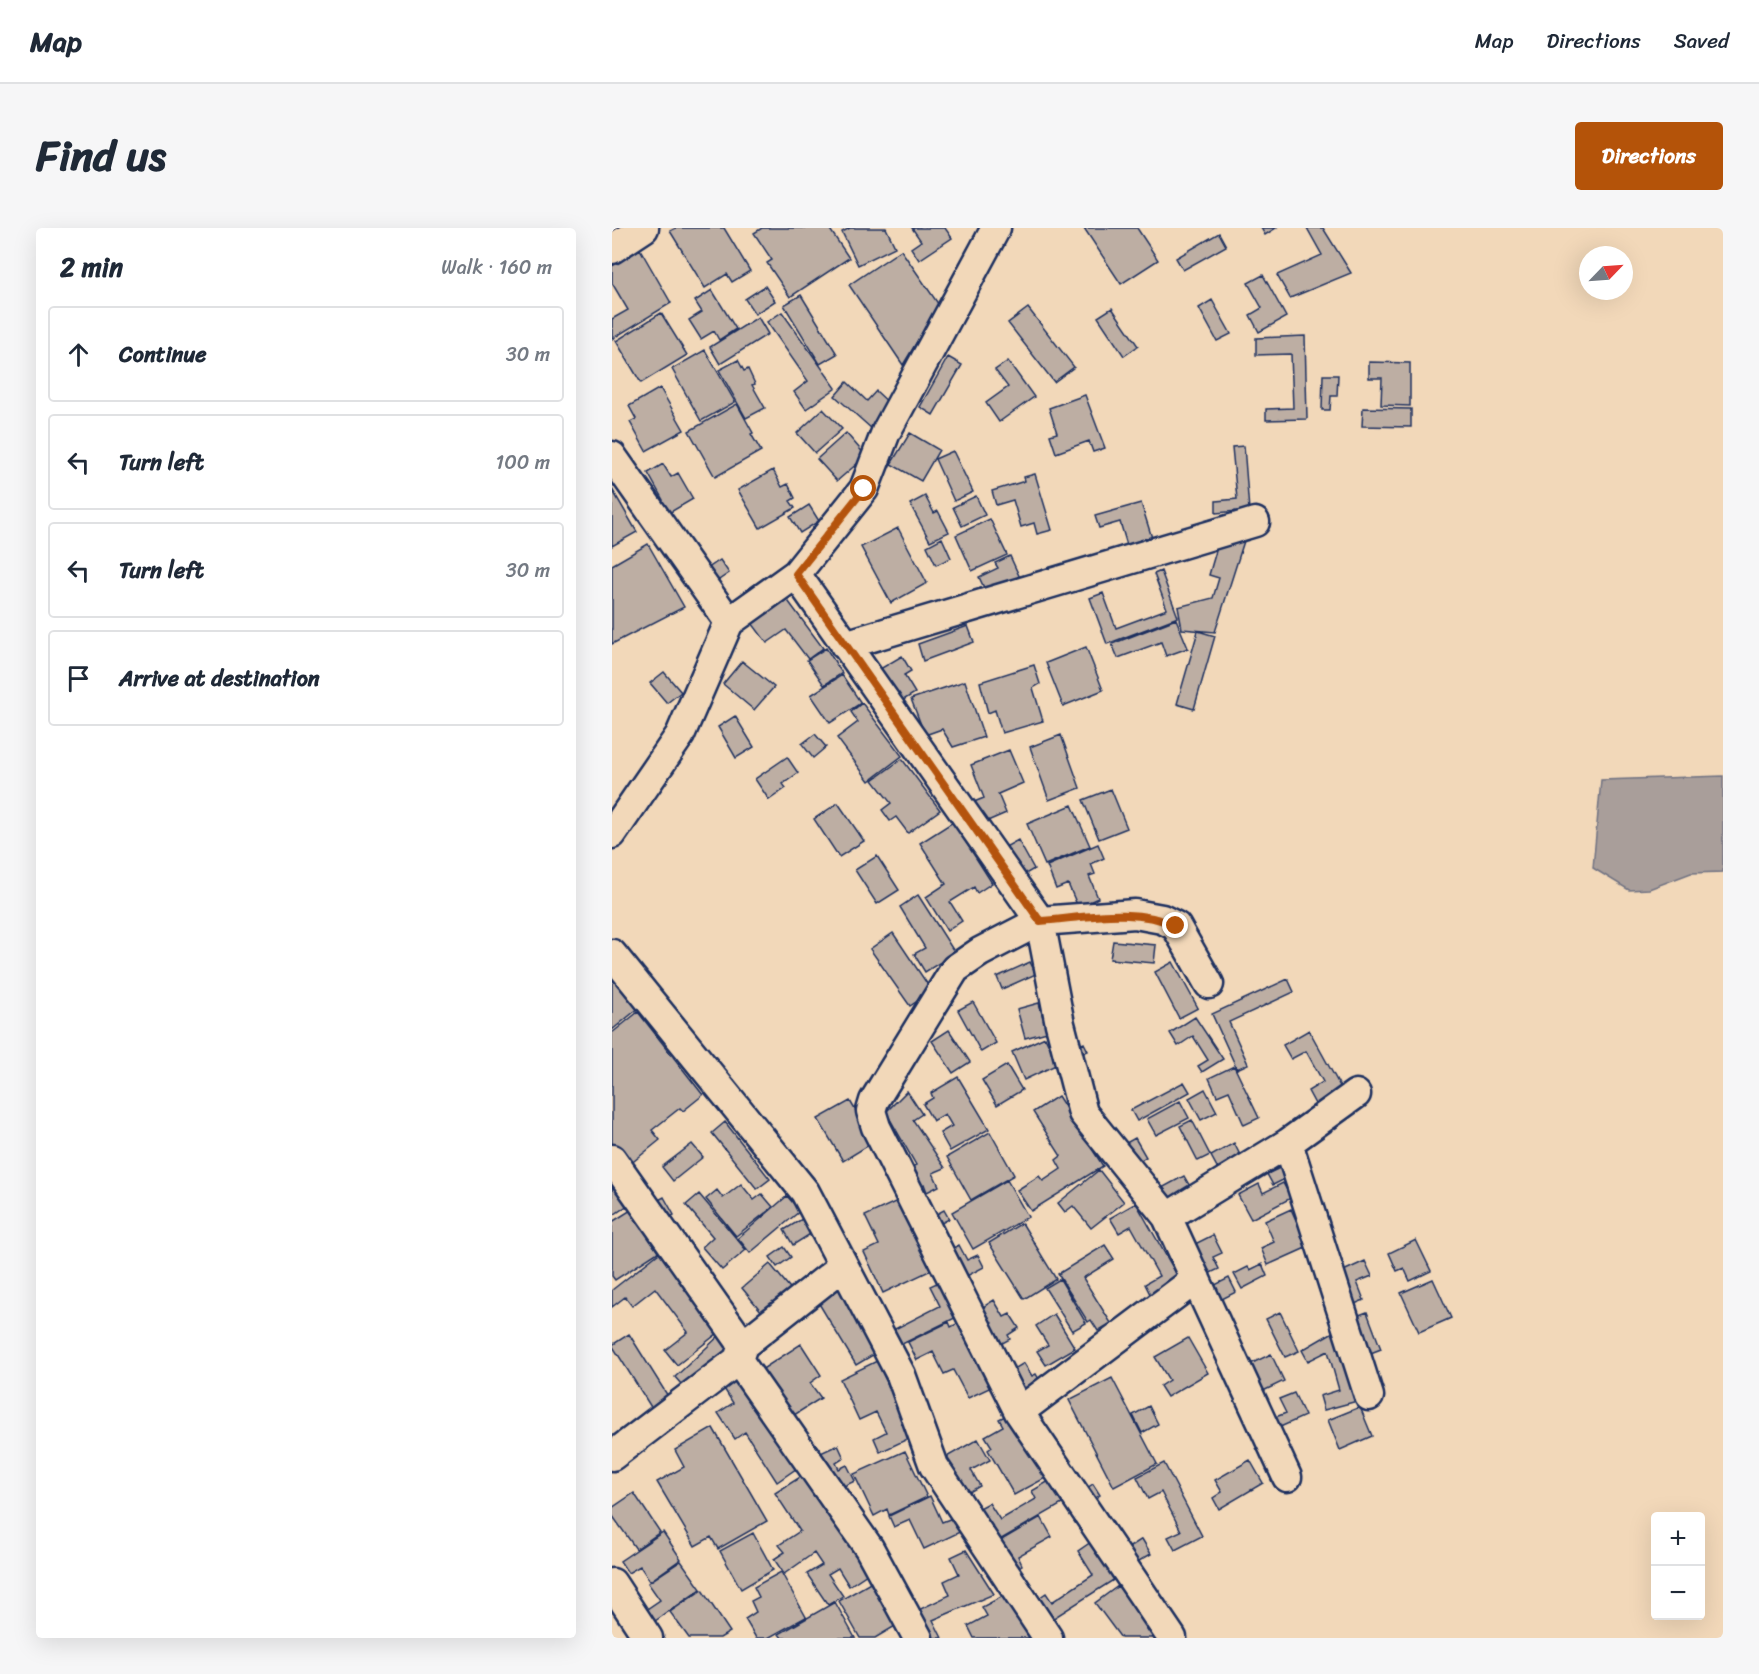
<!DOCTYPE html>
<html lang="en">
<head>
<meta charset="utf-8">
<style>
	:root { --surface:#fff; --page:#f6f6f7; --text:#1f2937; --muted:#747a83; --line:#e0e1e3; --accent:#b45309 }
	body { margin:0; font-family:Sriracha,sans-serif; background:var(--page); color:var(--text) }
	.controls { position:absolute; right:18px; bottom:18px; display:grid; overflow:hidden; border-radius:6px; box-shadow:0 6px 24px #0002 }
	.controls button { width:54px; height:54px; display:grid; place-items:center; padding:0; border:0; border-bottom:2px solid var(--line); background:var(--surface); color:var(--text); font:30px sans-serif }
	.compass { position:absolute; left:967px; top:18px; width:54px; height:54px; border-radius:50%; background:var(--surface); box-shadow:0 6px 24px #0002; rotate:65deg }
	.stop { position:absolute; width:18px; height:18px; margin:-14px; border:4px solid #b45309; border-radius:50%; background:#fff }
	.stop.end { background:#b45309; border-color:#fff; box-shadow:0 2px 6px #0008 }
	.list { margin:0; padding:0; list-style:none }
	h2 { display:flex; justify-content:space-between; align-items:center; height:78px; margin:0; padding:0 24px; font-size:26px }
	h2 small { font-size:20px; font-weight:400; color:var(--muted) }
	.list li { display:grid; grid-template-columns:39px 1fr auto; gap:18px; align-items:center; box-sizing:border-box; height:96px; margin:0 12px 12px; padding:0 12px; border:2px solid var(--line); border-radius:6px }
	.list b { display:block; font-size:22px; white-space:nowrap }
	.list em { font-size:20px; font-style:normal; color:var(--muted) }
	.icon { flex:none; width:33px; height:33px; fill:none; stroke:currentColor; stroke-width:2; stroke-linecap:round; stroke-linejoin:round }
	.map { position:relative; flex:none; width:1111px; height:1410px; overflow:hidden; border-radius:6px }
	header { display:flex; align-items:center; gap:36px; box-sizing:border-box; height:84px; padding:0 30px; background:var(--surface); border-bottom:2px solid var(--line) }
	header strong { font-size:28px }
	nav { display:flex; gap:33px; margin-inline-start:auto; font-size:21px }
	.intro { display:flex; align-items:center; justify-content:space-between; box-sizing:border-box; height:144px; padding:0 36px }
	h1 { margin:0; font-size:42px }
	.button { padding:15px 27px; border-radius:6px; background:var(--accent); color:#fff; font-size:21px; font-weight:700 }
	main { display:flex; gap:36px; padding:0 36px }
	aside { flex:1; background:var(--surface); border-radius:6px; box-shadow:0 6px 24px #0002 }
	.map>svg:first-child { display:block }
	.water { fill:#a99e9a; stroke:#707282; stroke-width:1.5 }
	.building { fill:#bdaea3; stroke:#1b2f5e; stroke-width:1.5 }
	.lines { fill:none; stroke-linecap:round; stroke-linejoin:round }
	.minor-casing { stroke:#1b2f5e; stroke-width:33 }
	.minor { stroke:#f2d8b9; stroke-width:28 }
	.route { stroke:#b45309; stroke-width:8 }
</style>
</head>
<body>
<header>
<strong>Map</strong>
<nav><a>Map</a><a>Directions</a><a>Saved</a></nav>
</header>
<div class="intro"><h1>Find us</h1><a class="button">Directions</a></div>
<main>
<aside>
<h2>2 min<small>Walk · 160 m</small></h2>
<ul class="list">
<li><svg class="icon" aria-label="ahead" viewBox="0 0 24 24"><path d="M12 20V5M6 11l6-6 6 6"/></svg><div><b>Continue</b></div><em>30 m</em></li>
<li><svg class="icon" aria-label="left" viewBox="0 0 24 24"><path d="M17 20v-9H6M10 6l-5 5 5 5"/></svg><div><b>Turn left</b></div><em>100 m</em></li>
<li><svg class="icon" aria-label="left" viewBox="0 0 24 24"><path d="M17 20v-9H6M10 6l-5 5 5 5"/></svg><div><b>Turn left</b></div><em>30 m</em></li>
<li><svg class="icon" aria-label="arrive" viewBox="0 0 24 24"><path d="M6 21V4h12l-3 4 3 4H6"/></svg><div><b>Arrive at destination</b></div></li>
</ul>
</aside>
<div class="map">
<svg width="1111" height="1410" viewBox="0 0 1111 1410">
	<rect width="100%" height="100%" fill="#f2d8b9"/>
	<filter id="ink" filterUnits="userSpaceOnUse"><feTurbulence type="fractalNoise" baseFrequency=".0167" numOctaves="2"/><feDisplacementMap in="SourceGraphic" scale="12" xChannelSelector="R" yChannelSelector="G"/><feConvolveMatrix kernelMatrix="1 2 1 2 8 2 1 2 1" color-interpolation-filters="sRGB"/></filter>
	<g filter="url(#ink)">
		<path class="water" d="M1111 548V644L1079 645 1037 661 1017 662 981 640 989 552Z"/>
		<path class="building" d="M64 0H112L138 43 120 54 115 46 93 60 58 3Z
			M150 0H217L237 30 178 69 155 35 160 32 142 5Z
			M238 0H274L283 19 246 37 230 4Z
			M300 0H333L340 10 307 32 299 20 309 13Z
			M472 0H525L546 32 509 56Z
			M649 0H664L653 7Z
			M695 0H711L739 45 678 70 665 47 710 27Z
			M607 5 614 18 571 42 564 30Z
			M28 21 59 75 0 111V91L16 82 0 55V38Z
			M289 22 327 77 291 137 237 57Z
			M651 47 674 89 647 104 638 87 650 80 636 55Z
			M153 58 163 73 143 86 133 71Z
			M100 62 124 101 107 112 102 103 89 111 77 92 90 84 83 73Z
			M189 67 225 126 208 136 172 77Z
			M600 72 619 106 605 113 587 80Z
			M416 80 462 139 442 154 396 95Z
			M500 80 526 118 512 128 486 89Z
			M170 84 224 160 194 181 182 164 196 153 155 94Z
			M49 85 75 127 29 155 4 113Z
			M146 89 156 106 108 136 98 119Z
			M693 108 695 191 654 192V181L681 180 679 126 644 127V110Z
			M93 122 123 174 89 193 60 141Z
			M336 129 350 137 321 187 308 179Z
			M126 132 132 143 136 141 143 156 140 157 153 180 134 190 107 142Z
			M396 133 422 169 387 194 374 175 396 159 383 142Z
			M757 134 798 135V178L769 177 770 150H757Z
			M711 147H726L725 168H719L718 182H710Z
			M235 154 255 173 264 163 280 178 260 201 223 168Z
			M48 160 72 202 34 223 18 194 24 191 17 178Z
			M473 167 493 220 481 224 477 213 444 225 438 207 445 205 437 180Z
			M125 176 141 205 139 206 149 223 103 249 77 203Z
			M751 180 799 181V199L750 198Z
			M211 181 230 201 203 225 185 205Z
			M234 205 254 228 225 253 205 231Z
			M298 205 327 222 309 253 279 236Z
			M632 218 637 282 604 285V273L625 271 620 219Z
			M341 223 361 264 342 273 323 231Z
			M51 236 59 249 66 245 81 271 50 289 43 277 51 272 36 245Z
			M161 242 170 259 176 256 183 270 178 273 183 280 148 300 126 262Z
			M423 246 440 302 425 306 422 295 409 299 401 272 384 277 380 263 413 253 412 249Z
			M0 261 25 304 0 318Z
			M313 268 322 285 326 283 337 304 318 313 298 276Z
			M364 268 373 287 350 298 341 279Z
			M529 275 540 310 515 317 508 294 487 300 483 288Z
			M197 277 207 293 188 305 178 289Z
			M378 291 395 327 360 343 344 307Z
			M286 300 315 355 279 375 249 319Z
			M330 310 339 330 324 337 315 318Z
			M632 313 603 404 570 401 566 379 601 370 607 350 597 347 606 316Z
			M36 316 72 379 0 416V337Z
			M398 328 408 350 375 366 367 349 386 340 383 335Z
			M108 332 117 345 98 358 89 345Z
			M549 343 566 389 495 416 478 370 491 365 504 400 555 381 542 346Z
			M171 366 211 420 196 431 174 402 155 415 137 391Z
			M564 391 576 420 554 428 549 414 506 430 500 416Z
			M356 398 362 414 311 433 306 416Z
			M586 403 603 408 582 481 565 476Z
			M474 419 491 462 451 478 434 435Z
			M214 420 230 445 212 457 195 432Z
			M290 428 299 443 292 447 303 465 288 474 268 441Z
			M130 433 162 459 142 482 111 456Z
			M422 437 428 456 421 460 431 493 390 505 383 482 376 485 368 454Z
			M52 444 69 464 55 475 38 455Z
			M230 447 249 475 218 495 199 467Z
			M353 453 372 509 341 519 330 501 313 507 299 471Z
			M250 475 290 528 257 553 225 510 246 494 239 484Z
			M123 488 142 519 124 530 106 499Z
			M203 506 214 519 201 530 190 516Z
			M449 507 468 560 437 572 418 519Z
			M397 522 411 555 386 566 394 585 371 595 362 574 372 570 359 537Z
			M175 529 186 545 171 556 174 560 157 572 143 551Z
			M290 531 328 582 296 605 284 589 278 593 270 582 279 575 261 552Z
			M499 561 515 600 487 611 471 572Z
			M226 575 252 613 227 629 202 591Z
			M460 577 478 618 433 637 415 596Z
			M341 594 380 655 365 665 362 659 338 674 350 693 335 703 314 669 334 656 308 615Z
			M406 612 422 641 405 651 388 622Z
			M486 616 492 630 479 636 483 646 477 648 486 670 466 679 456 656 444 661 435 638Z
			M265 628 287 662 265 676 243 642Z
			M306 667 343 725 313 744 302 726 313 720 288 679Z
			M281 705 320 763 298 778 258 721Z
			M501 713 544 717 542 735 498 731Z
			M418 734 424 746 390 761 385 749Z
			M561 734 586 780 567 790 543 744Z
			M0 745 28 779 0 802Z
			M676 751 682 764 617 794 636 836 625 841 600 786Z
			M361 774 384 815 369 824 346 782Z
			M427 775 435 804 413 810 405 781Z
			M26 784 91 867 71 883 68 880 40 902 48 912 17 937 0 916V805Z
			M583 789 611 831 590 844 586 838 596 832 581 808 566 818 558 805Z
			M337 802 358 834 341 845 320 813Z
			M697 802 730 862 703 876 696 863 711 854 694 823 679 831 671 817Z
			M433 809 446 836 412 852 400 824Z
			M472 815 476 823 463 829 459 821Z
			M395 837 410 862 385 877 370 852Z
			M622 838 647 890 632 897 617 863 605 868 597 850Z
			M346 849 377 901 338 923 328 905 340 898 333 886 321 893 311 876 321 870 319 865Z
			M572 854 578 864 525 893 519 882Z
			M593 861 605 884 589 892 577 870Z
			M295 863 310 886 301 892 333 940 321 945 327 958 315 964 312 956 300 961 291 943 304 937 274 884Z
			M446 868 491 938 419 983 405 962 427 948 431 953 449 941 444 932 449 928 421 884Z
			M238 873 262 914 231 933 206 891Z
			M568 873 577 890 544 907 535 891Z
			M580 892 598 927 586 933 568 898Z
			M113 894 158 951 145 961 100 905Z
			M378 904 402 947 359 972 335 929Z
			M523 910 534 929 519 938 507 919Z
			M622 915 629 929 606 941 599 928Z
			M80 916 91 929 61 953 50 939Z
			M670 939 675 950 661 957 655 946Z
			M487 942 512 974 479 1000 461 978 453 984 446 975Z
			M572 948 580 962 553 976 546 962Z
			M0 952 16 977 0 988Z
			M395 952 416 989 361 1021 340 984Z
			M671 955 679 970 639 991 626 967 647 956 651 965Z
			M129 956 142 972 150 966 161 979 124 1008 94 971 105 962 111 970Z
			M87 966 134 1022 110 1042 90 1019 101 1009 74 977Z
			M175 968 188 983 138 1025 126 1010Z
			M296 968 328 1038 271 1065 252 1024 267 1017 253 988Z
			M52 969 62 987 51 993 41 975Z
			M524 975 569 1054 540 1070 533 1056 547 1048 519 998 507 1005 498 990Z
			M679 981 696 1019 656 1037 649 1020 662 1014 653 993Z
			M19 982 46 1024 3 1052 0 1048V994Z
			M332 982 337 991 322 999 317 990Z
			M190 991 200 1005 181 1017 172 1002Z
			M410 995 444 1051 412 1071 377 1015Z
			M601 1007 610 1025 601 1029 607 1041 592 1048 577 1019Z
			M804 1012 819 1043 798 1053 792 1040 785 1043 777 1025Z
			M347 1017 355 1032 366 1027 372 1039 351 1050 337 1022Z
			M493 1017 502 1031 471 1050 499 1095 486 1103 479 1092 476 1094 446 1046Z
			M172 1019 179 1029 165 1039 158 1029Z
			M51 1022 111 1101 65 1137 53 1122 76 1104 43 1060 20 1078 13 1069 0 1079V1062Z
			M753 1033 760 1048 745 1054 752 1072 738 1078 725 1046Z
			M158 1036 182 1065 154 1089 130 1060Z
			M650 1036 655 1048 630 1061 622 1046 636 1039 638 1042Z
			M336 1050 353 1085 278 1122 271 1107 328 1078 318 1058Z
			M617 1050 624 1064 604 1074 597 1060Z
			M448 1051 474 1095 460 1103 433 1060Z
			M821 1051 839 1090 807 1104 789 1065Z
			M224 1056 266 1124 244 1137 203 1069Z
			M382 1072 392 1089 398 1086 407 1100 396 1107 398 1111 383 1119 363 1084Z
			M668 1084 687 1123 673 1129 654 1091Z
			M755 1084 769 1121 756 1126 742 1089Z
			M442 1086 463 1120 434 1137 425 1123 436 1117 424 1098Z
			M356 1090 388 1155 356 1170 341 1142 332 1146 321 1124 305 1132 296 1114 337 1094 339 1099Z
			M728 1100 749 1172 712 1182 708 1168 727 1162 716 1123 696 1133 690 1122Z
			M17 1106 59 1173 42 1184 0 1117Z
			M109 1106 123 1121 76 1164 63 1149Z
			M576 1110 596 1145 555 1169 548 1158 557 1152 543 1129Z
			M189 1116 209 1147 198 1155 209 1170 179 1189 149 1142Z
			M659 1126 672 1153 647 1165 634 1138Z
			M265 1133 300 1209 268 1224 262 1210 274 1204 264 1184 247 1192 228 1151Z
			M412 1135 420 1148 424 1146 429 1155 411 1166 397 1144Z
			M128 1147 188 1238 165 1254 133 1204 123 1211 106 1185 121 1175 111 1159Z
			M500 1150 545 1236 502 1259 457 1172Z
			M682 1165 693 1188 666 1200 661 1190 674 1185 667 1171Z
			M537 1178 546 1196 530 1205 521 1187Z
			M748 1179 760 1208 728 1222 716 1192Z
			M401 1184 437 1248 402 1267 376 1222 380 1219 373 1208 391 1198 387 1191Z
			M101 1200 155 1293 106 1321 99 1309 83 1318 45 1254 72 1239 63 1222Z
			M366 1211 378 1232 359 1242 368 1258 352 1267 331 1231Z
			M226 1217 232 1230 224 1235 227 1241 235 1237 243 1253 219 1264 202 1228Z
			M293 1223 315 1269 277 1287 275 1281 262 1288 242 1246Z
			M638 1232 651 1255 607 1281 601 1270 610 1264 603 1252Z
			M552 1235 590 1308 563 1322 556 1309 569 1303 549 1264 536 1271 525 1249Z
			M193 1246 258 1344 237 1358 226 1340 216 1346 231 1368 216 1377 195 1346 210 1337 202 1325 172 1346 162 1331 173 1324 167 1317 188 1303 163 1265Z
			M437 1253 450 1276 379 1317 360 1284 377 1275 388 1292 424 1271 420 1263Z
			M481 1256 488 1267 473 1277 466 1266Z
			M22 1265 48 1304 24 1321 0 1287V1280Z
			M318 1268 330 1294 343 1289 350 1303 312 1321 298 1292 282 1299 277 1288Z
			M429 1289 440 1309 406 1328 410 1337 396 1345 381 1317Z
			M51 1304 69 1331 38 1353 28 1338 16 1345 8 1333Z
			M141 1305 161 1342 129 1361 108 1323Z
			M530 1311 539 1326 522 1336 513 1322Z
			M479 1314 503 1351 437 1393 424 1372 434 1365 440 1374 481 1347 466 1323Z
			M354 1322 382 1366 321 1392 330 1410H310L298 1386 338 1367 332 1353 347 1346 339 1329Z
			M69 1333 89 1361 43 1393 35 1381 48 1372 36 1355Z
			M169 1344 194 1389 156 1410H144L133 1391 144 1384 139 1373 147 1369 142 1359Z
			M260 1354 285 1397 263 1410H248L227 1373Z
			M506 1358 544 1410H509L483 1375Z
			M90 1362 118 1404 108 1410H77L58 1384Z
			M395 1366 423 1410H362L356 1398 375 1388 370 1379Z
			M223 1374 243 1410H170L167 1406Z"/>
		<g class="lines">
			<defs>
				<path id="minor" d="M0 21 32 0
					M0 228 117 394
					M184 346 428 693 448 796 471 885 555 989 675 1249
					M233 417 643 294
					M0 606 68 507 117 394 184 346 252 261 274 204 384 0
					M0 726 193 964 289 1147 322 1238 436 1410
					M676 915 757 1168
					M0 931 131 1117
					M555 989 676 915 744 866
					M126 1132 257 1320 306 1410
					M407 1184 584 1051
					M0 1228 126 1132 131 1117 231 1038
					M0 1355 36 1410
					M560 1410 407 1184 264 899 259 883 262 873 343 741 368 724 428 693 523 686 550 691 564 698 597 756"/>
			</defs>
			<use href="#minor" class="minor-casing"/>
			<use href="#minor" class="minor"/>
		</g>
	</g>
	<g class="lines" filter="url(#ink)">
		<path class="route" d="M252 261 184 346 428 693C471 690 524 678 564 698"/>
	</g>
</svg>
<div class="controls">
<button>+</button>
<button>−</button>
</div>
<svg class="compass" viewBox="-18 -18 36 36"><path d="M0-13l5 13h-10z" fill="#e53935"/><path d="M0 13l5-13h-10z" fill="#747a83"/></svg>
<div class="stop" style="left:252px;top:261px"></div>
<div class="stop end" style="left:564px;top:698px"></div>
</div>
</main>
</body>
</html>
